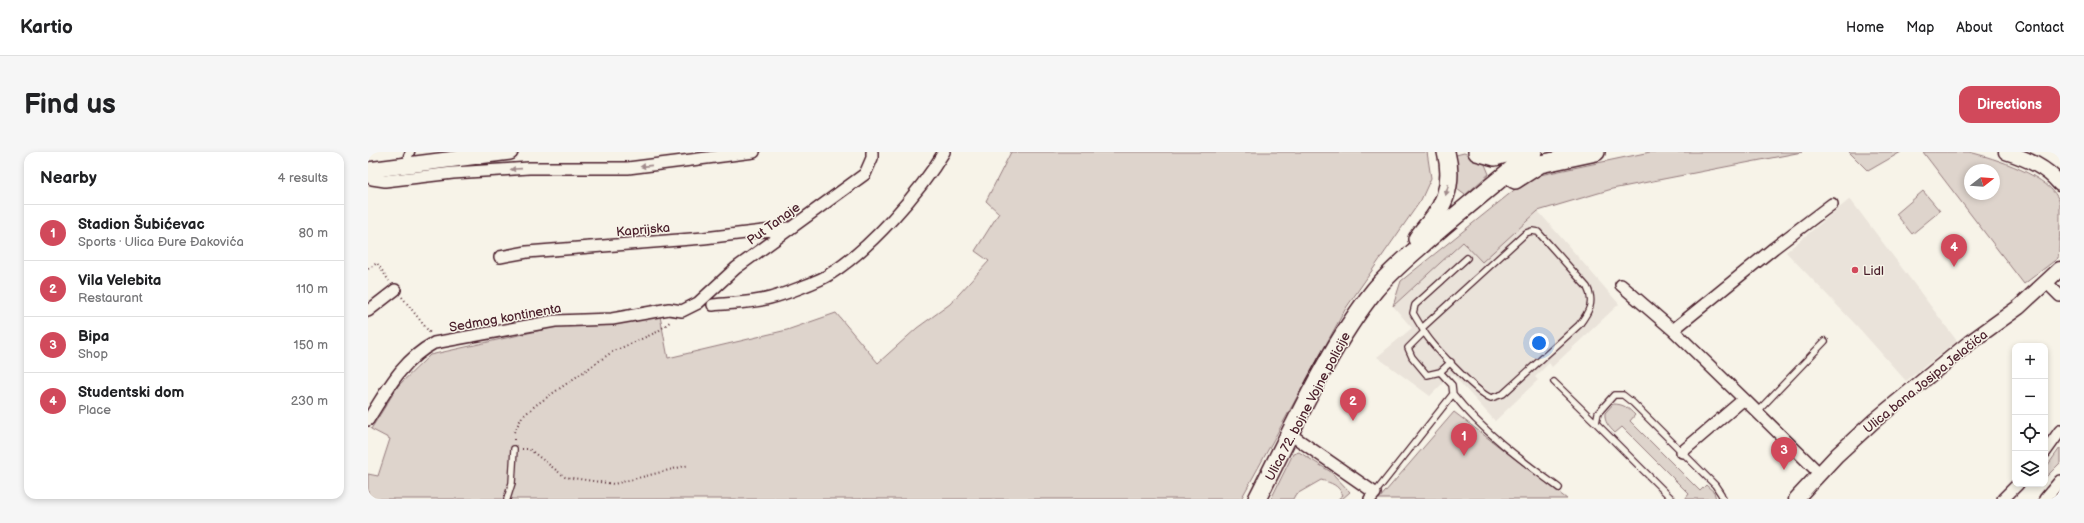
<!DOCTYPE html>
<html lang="en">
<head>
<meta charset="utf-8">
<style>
	:root { --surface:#fff; --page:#f6f6f6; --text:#202124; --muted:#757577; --line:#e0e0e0; --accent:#d1495b }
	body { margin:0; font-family:"Balsamiq Sans",sans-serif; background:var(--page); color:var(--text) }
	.controls { position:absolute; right:12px; bottom:12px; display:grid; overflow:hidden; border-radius:8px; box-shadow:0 2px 6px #0003 }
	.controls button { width:36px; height:36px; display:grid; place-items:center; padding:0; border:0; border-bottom:1px solid var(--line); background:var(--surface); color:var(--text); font:20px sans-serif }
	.compass { position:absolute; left:1596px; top:12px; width:36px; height:36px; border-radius:50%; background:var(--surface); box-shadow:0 2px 6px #0003; rotate:73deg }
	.you { position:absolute; left:1171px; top:191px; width:14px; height:14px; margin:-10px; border:3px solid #fff; border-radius:50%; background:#1a73e8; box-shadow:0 0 0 6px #1a73e833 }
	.badge { display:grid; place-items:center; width:26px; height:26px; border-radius:50%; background:var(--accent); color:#fff; font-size:13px; font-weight:700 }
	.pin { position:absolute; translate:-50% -33px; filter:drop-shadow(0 1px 2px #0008) }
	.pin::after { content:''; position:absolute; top:21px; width:14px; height:12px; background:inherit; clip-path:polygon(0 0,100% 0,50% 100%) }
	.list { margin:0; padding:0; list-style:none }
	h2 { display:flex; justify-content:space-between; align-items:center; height:52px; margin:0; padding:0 16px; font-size:17px }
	h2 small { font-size:13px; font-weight:400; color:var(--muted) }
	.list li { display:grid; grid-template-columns:26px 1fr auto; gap:12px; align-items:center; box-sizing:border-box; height:56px; padding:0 16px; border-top:1px solid var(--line) }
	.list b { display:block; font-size:15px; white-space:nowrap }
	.list p { margin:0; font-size:13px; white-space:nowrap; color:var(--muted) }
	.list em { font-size:13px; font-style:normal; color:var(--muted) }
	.icon { flex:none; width:22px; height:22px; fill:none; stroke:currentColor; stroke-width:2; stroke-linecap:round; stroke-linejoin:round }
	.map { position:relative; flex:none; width:1692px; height:347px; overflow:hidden; border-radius:12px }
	header { display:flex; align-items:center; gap:24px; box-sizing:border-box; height:56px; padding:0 20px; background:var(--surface); border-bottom:1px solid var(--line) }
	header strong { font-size:19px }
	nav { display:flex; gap:22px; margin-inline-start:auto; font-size:14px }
	.intro { display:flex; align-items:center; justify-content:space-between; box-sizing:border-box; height:96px; padding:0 24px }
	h1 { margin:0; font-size:28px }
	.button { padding:10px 18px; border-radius:12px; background:var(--accent); color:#fff; font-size:14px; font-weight:700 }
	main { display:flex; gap:24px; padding:0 24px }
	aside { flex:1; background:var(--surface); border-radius:12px; box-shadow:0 2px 6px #0003 }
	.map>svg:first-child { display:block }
	.built { fill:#eae3da }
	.green { fill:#ded4cc; stroke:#947a7c; fill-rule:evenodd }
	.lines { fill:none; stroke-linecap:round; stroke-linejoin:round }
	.service-casing { stroke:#4a1f2b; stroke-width:8 }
	.pedestrian-casing { stroke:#4a1f2b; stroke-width:11 }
	.minor-casing { stroke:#4a1f2b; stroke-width:14 }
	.tertiary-casing { stroke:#4a1f2b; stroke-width:17 }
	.secondary-casing { stroke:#4a1f2b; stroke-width:18 }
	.primary-casing { stroke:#4a1f2b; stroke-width:20 }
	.path { stroke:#4a1f2b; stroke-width:2; stroke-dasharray:1 3; stroke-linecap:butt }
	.service { stroke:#f7f3e8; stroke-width:5.5 }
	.pedestrian { stroke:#f7f3e8; stroke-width:8 }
	.minor { stroke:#f7f3e8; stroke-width:11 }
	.tertiary { stroke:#f7f3e8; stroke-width:14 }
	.secondary { stroke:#f7f3e8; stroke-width:15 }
	.primary { stroke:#f7f3e8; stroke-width:17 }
	.oneway { fill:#a0898a }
	.poi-dot { fill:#d1495b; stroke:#f7f3e8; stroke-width:1.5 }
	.labels { text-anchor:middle; stroke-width:3; stroke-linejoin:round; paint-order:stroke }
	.street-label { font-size:13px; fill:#4a1f2b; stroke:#f7f3e8 }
	.poi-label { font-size:13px; fill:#4a1f2b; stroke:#f7f3e8; text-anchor:start }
</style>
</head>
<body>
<header>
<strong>Kartio</strong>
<nav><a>Home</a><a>Map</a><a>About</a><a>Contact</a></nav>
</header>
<div class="intro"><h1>Find us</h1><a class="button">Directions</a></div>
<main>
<aside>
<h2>Nearby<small>4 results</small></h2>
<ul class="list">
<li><span class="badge">1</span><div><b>Stadion Šubićevac</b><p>Sports · Ulica Đure Đakovića</p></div><em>80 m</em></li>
<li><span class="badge">2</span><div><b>Vila Velebita</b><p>Restaurant</p></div><em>110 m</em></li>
<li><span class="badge">3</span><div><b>Bipa</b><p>Shop</p></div><em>150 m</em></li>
<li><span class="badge">4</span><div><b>Studentski dom</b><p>Place</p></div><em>230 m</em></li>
</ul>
</aside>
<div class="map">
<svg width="1692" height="347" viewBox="0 0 1692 347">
	<rect width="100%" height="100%" fill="#f7f3e8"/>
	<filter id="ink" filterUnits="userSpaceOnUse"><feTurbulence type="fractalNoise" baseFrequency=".025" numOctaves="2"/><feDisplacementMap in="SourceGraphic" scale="8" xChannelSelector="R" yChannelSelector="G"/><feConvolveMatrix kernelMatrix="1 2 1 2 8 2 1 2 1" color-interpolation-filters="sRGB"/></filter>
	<g filter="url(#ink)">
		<path class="built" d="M1482 47 1589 189 1538 229 1489 174 1418 100Z
			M1170 59 1251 152 1184 215 1181 211 1167 225 1170 228 1127 269 1084 222 1062 244 1009 205 1044 176 1025 154 1095 90Z"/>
		<path class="green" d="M643 0H1059L1063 26 1053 48 978 156 873 347H0V322L10 324 22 287 3 277 30 234 62 203 187 175 292 164 300 206 419 178 468 161 510 211 549 176 582 152 621 109 607 99 631 61 618 49Z
			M1282 0H1434L1244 37 1170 59 1114 110 1095 90 1025 154 1033 129 1150 35 1172 23Z
			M1481 0H1533L1500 19Z
			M1555 0C1570 0 1587 0 1601 0 1626 6 1684 24 1692 51 1692 65 1692 91 1690 106L1656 132ZM1602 18H1626V42H1602Z
			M1096 1 1116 10 1121 22 1097 43 1085 34 1084 4Z
			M1555 39 1572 59 1544 82 1528 62Z
			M1245 252C1256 252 1260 256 1267 263L1262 269 1332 339 1338 333 1346 340 1348 347H1317L1321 342 1254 275 1247 281C1241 275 1236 270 1237 261Z
			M1086 260 1199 347H1011Z
			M1692 296V311L1677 326V317Z
			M931 300 963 320 982 340 974 347H970L975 343C970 333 964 331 953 328L927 343 925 347H903L923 306 925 302Z"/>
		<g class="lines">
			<defs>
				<path id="service" d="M1164 79 1170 80 1219 135C1227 150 1221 160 1211 173L1135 242 1123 246C1108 240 1061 191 1054 176L1158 81Z
					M1054 176 1045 161 1047 153 1099 106
					M1056 180 1040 196 1044 205 1059 223 1072 220
					M1186 230 1228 271
					M1085 242C1115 280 1152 307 1191 336
					M1389 260 1457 189
					M1007 341 1085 242 1084 233 1072 220 1083 210
					M139 347 144 331 146 297
					M1304 347 1228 271 1230 261 1246 243H1255L1265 251 1347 333 1353 342 1355 347"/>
				<path id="pedestrian" d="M40 4 42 0"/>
				<path id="minor" d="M0 22 4 27 17 29 85 21 161 16H260L386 0
					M132 105 159 100 336 86 420 76
					M1679 131 1692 144
					M1253 133 1305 178 1376 247
					M345 153C363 151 384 151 402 146 414 143 452 129 462 122 502 97 552 40 576 0
					M0 159 27 138
					M1305 178 1406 96 1464 52
					M0 268C19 238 34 208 66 191L187 169 244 167 301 157 314 159 330 151 368 116 497 22 504 6V0
					M922 282 1007 341 1002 347
					M1314 300 1376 247 1451 321
					M1677 300 1692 279
					M1635 347 1650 332
					M1677 347 1692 329"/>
				<path id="tertiary" d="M1638 0C1659 7 1678 15 1692 32
					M1428 347 1469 303 1507 268 1601 191 1651 155 1692 117"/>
				<path id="secondary" d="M0 18 142 0"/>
				<path id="primary" d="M1109 0 1127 5 1144 0
					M1147 28 1172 12 1228 0
					M1049 87C1054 79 1061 72 1066 65 1081 45 1084 23 1078 0
					M889 347C924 279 959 198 1006 139 1023 118 1045 101 1065 83 1098 55 1132 27 1165 0"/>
			</defs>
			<use href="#service" class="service-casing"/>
			<use href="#pedestrian" class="pedestrian-casing"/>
			<use href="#minor" class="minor-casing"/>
			<use href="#tertiary" class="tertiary-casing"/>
			<use href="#secondary" class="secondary-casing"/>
			<use href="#primary" class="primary-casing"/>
			<path class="path" d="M0 117 9 111 21 129
				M34 145 62 181
				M146 288V280L154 265 168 253 244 200 289 180 303 169
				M154 297H161L197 325 246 332 321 313"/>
			<use href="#service" class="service"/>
			<use href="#pedestrian" class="pedestrian"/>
			<use href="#minor" class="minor"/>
			<use href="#tertiary" class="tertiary"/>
			<use href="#secondary" class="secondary"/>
			<use href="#primary" class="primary"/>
		</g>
		<defs><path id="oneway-solid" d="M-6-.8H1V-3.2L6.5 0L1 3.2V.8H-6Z"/></defs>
		<g class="oneway">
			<use href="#oneway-solid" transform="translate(278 14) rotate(174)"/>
			<use href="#oneway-solid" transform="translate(148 17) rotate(176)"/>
			<use href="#oneway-solid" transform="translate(1079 38) rotate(104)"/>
		</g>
	</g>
	<circle class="poi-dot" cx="1487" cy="118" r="4"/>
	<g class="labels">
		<g class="street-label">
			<text transform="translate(405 71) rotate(-36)" y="5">Put Tanaje</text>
			<text transform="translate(275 77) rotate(-5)" y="5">Kaprijska</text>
			<text transform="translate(137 165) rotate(-10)" y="5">Sedmog kontinenta</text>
			<text transform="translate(1557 229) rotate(-39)" y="5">Ulica bana Josipa Jelačića</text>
			<text transform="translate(939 254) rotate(-62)" y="5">Ulica 72. bojne Vojne policije</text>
		</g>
		<g class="poi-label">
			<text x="1495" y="123">Lidl</text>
		</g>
	</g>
</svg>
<div class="controls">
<button>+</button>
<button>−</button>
<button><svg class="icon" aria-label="locate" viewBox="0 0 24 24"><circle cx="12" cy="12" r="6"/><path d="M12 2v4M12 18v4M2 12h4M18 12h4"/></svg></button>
<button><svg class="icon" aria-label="layers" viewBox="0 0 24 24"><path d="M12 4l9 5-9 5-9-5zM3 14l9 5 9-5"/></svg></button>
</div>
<svg class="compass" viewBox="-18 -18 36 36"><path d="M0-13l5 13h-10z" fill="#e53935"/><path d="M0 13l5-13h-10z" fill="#757577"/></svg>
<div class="you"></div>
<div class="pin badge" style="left:1096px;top:304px">1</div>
<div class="pin badge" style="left:985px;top:269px">2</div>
<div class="pin badge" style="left:1416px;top:318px">3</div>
<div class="pin badge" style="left:1586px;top:115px">4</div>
</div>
</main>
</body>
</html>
